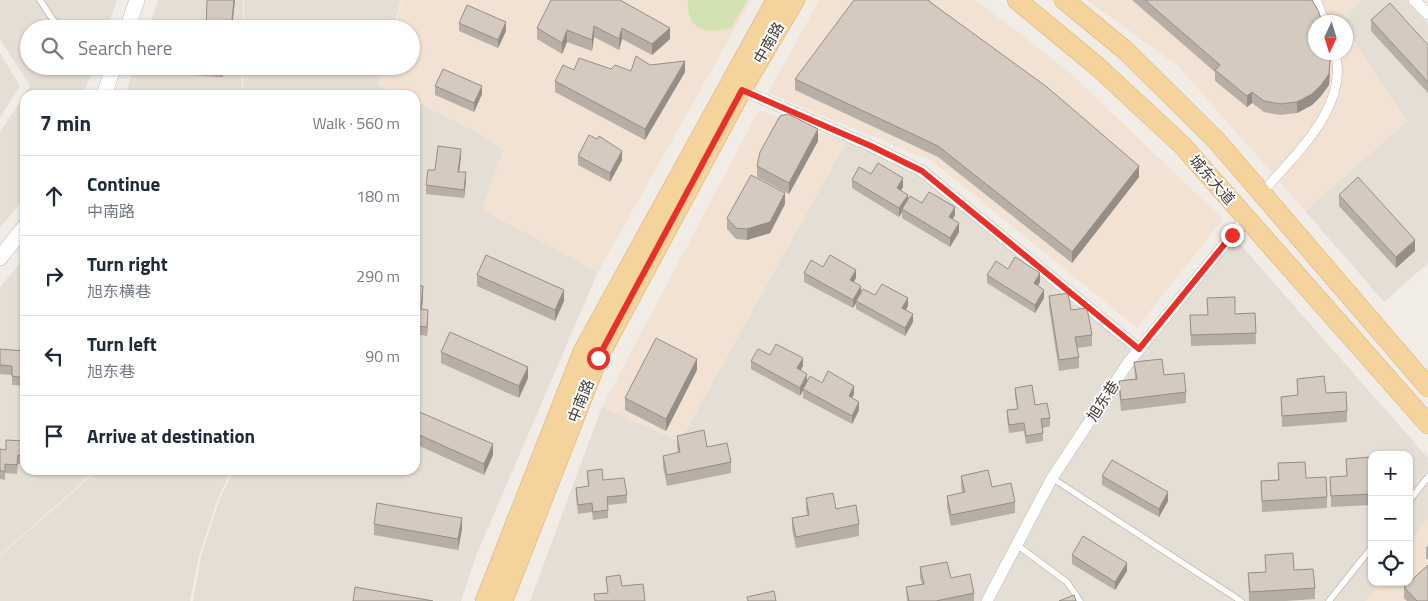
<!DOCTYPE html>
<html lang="en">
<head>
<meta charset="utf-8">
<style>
	:root { --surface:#fff; --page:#f2f2f3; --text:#1f2937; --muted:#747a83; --line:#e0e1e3 }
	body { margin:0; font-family:"Titillium Web","Noto Sans SC",sans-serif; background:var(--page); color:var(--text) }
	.controls { position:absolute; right:15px; bottom:15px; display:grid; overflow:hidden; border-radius:10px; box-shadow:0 1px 4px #0004 }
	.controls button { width:45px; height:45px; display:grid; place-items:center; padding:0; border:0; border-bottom:1px solid var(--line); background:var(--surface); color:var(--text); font:25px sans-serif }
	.compass { position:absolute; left:1308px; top:15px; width:45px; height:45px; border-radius:50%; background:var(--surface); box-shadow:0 1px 4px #0004; rotate:184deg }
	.stop { position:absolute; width:15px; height:15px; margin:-11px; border:4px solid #e73128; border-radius:50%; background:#fff }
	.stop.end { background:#e73128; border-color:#fff; box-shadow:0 1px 5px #0008 }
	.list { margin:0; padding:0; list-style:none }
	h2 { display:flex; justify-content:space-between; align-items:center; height:65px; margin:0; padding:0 20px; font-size:21px }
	h2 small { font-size:16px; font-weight:400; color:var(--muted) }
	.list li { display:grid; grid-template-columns:32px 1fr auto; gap:15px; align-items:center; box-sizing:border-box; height:80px; padding:0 20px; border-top:1px solid var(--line) }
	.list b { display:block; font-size:19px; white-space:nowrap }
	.list p { margin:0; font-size:16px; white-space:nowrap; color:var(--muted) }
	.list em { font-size:16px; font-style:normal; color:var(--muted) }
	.icon { flex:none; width:28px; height:28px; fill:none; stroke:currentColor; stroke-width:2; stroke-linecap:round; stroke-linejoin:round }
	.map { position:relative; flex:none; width:1428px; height:601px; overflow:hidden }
	.search { position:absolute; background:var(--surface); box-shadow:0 1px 4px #0004; left:20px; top:20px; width:400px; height:55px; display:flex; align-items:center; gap:12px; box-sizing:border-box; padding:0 18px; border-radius:28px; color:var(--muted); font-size:19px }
	.panel { position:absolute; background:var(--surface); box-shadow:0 1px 4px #0004; left:20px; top:90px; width:400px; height:385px; border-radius:15px }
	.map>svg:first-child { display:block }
	.residential { fill:#e5ded5 }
	.commercial { fill:#f2e2d3 }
	.green { fill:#d2e2b2 }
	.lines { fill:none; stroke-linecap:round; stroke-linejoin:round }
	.service-casing { stroke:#bfb7ad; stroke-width:7 }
	.pedestrian-casing { stroke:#bfb7ad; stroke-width:10 }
	.minor-casing { stroke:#bfb7ad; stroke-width:12 }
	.tertiary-casing { stroke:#bfb7ad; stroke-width:16 }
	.primary-casing { stroke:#d9ad6d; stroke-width:20 }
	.service { stroke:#fff; stroke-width:5.5 }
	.pedestrian { stroke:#fff; stroke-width:9 }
	.minor { stroke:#fff; stroke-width:11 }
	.tertiary { stroke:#fff; stroke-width:15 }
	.primary { stroke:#f5d39c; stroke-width:19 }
	.wall { fill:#b7aea5 }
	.shaded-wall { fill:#958d86 }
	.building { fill:#d5cac0; stroke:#958d86 }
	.route { stroke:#e73128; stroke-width:6 }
	.labels { text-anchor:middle; stroke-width:4; stroke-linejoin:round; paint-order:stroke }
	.street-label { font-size:15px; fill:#443d36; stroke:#fff }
</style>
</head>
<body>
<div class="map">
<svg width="1428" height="601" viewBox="0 0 1428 601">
	<rect width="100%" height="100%" fill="#f1ede6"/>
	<path class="residential" d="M0 0H117L107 29H29V66H94L83 95H25V198L0 228V132L30 86 0 39Z
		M158 0H243V29H148Z
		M244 0H401L393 29H244Z
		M1362 0H1407L1428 24V263L1384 302 1305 211 1407 121 1346 29V22H1341Z
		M0 53 20 86 0 118Z
		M135 66H242V95H125Z
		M243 66H384L379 85 401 95H243Z
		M415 101 475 131 504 150 482 209 598 272 476 556 461 601H193L201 556 220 498 234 470H415Z
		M846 142 922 171 1139 349 1232 235 1428 458V519L1409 544V455H1372V582H1380L1366 601H530L602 407 680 441Z
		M25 257V470H96L0 555V287Z
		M98 470H232L218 498 199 556 190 601H0V556Z"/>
	<path class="commercial" d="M402 0H751L598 272 482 209 504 150 475 131 415 101V95H401L380 85 385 66H411V29H394Z
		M819 0H976L1068 71 1223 219 1137 328 932 161 768 93Z
		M1087 0H1362L1341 22H1316V52H1346V29L1408 121 1305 211 1178 66Z
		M759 110 846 142 680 441 602 407Z
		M1428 519V601H1366L1380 582H1409V544Z"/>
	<path class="green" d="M747 0 731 28C706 35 686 30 688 0Z"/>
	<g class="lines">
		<defs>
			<path id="service" d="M40 0 53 20 68 29
				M1052 478 1241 601
				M1409 501 1428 477
				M1017 545 1067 582 1080 601
				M1329 601 1372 547"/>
			<path id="pedestrian" d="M1316 0 1325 22
				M1262 193C1294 155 1350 107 1335 52"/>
			<path id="minor" d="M1414 0 1428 14
				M742 90 871 146 922 171 1139 349
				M987 601 1052 478 1128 363 1246 218"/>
			<path id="tertiary" d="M127 29 137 0
				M104 95 114 66
				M0 258 25 226"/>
			<path id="primary" d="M1017 0 1098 67 1182 145 1428 424
				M1064 0 1125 50 1216 140 1428 387
				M485 601 583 351 776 0
				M503 601 598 358 742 90 795 0"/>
		</defs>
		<use href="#service" class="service-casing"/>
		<use href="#pedestrian" class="pedestrian-casing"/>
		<use href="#minor" class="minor-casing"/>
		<use href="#tertiary" class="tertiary-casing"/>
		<use href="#primary" class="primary-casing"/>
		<use href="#service" class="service"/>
		<use href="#pedestrian" class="pedestrian"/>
		<use href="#minor" class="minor"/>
		<use href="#tertiary" class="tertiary"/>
		<use href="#primary" class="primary"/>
	</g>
	<path class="wall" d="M551 0 670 39 652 55 622 39 619 50 594 37 592 51 567 42 562 54 537 39V28Z
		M1132 0H1312L1330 72 1329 85 1321 96 1312 105 1297 113 1280 115 1264 112 1252 103 1247 107 1215 81V72Z
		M930 2 1139 177 1072 263 938 157 795 90V79Z
		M1371 20 1428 45V93L1371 31Z
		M459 23 506 31 498 48 459 31Z
		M650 65 685 72 645 140 555 92V81L574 70 611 69 631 71Z
		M172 66H223V77L172 74Z
		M435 86 482 94 474 112 435 95Z
		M818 141 789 194 757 177V166Z
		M578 156 622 160 610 182 578 165Z
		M461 157 459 172 466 181 464 198 426 194V185L435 170Z
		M852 180 903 187 901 191 908 201 922 203 955 215 953 219 959 232 950 247 902 218V212L899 217 852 188Z
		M1339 195 1415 251 1396 268 1339 206Z
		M785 204 770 233 747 240 736 239 727 229V218Z
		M823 267 856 278 854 282 861 293 875 295 908 306 906 310 913 322 905 336 856 309V303L853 308 804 282V273Z
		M1008 269 1040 282 1038 286 1044 298 1035 313 987 283V275Z
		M477 275 564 301 555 321 477 286Z
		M415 286 423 295 422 310 428 319 427 336 415 334Z
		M1049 296 1071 310 1092 335V346L1077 348 1079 357V368L1059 371 1049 307Z
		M1207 298 1235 314 1255 313 1256 344 1191 346 1190 315H1208Z
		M0 349 25 351V386L12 385V375L0 374Z
		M441 352 528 378 519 398 441 363Z
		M770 355 803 366 800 370 807 381 822 383 854 394 852 398 859 410 852 424 803 398V391L800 396 751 369V361Z
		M1134 362 1164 375 1186 392V403L1121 411 1119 392V381L1135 379Z
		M697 370 666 431 625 410V398Z
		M1297 379 1326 393 1347 411V422L1282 427 1281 397 1297 395Z
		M1015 388 1050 418V426L1043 428V441L1026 444 1024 431 1009 433 1007 419V410L1017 409 1015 396Z
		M415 410 493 455 484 475 415 444Z
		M677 436 707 447 731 462V473L667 486 663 467V456L678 453 677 447Z
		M25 441V464H18L17 474 5 473V480L0 479V449L6 450Z
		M1372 457V505L1331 507 1330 477 1347 476 1346 459Z
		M1278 463 1306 478 1327 497V508L1262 512 1261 481 1278 480Z
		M587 471 627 495V503L608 505V518L593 520 592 512 578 514 576 496V488L588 486Z
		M961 476 992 487 1015 502V513L951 526 947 507V496L962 493 961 487Z
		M1102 476 1168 501 1159 517 1102 485Z
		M806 498 836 509 859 524V536L796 548 792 529V518L807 515 806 509Z
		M374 524 462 529 458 550 374 535Z
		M1428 546V560L1426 558V547Z
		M1072 555 1127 571 1115 590 1072 564Z
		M1265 555 1294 570 1315 588V599L1285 601H1249L1248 573 1266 572Z
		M920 567 951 578 974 593V601H907L906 587 922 584 920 578Z
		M1404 587 1428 601H1407L1404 598Z"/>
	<path class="shaded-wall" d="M234 0H235L232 29H231Z
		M506 22V31L498 48V40Z
		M594 26V37L592 51V40Z
		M622 28V39L619 50V39Z
		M670 28V39L652 55V44Z
		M567 30V42L562 54V43Z
		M685 61V72L645 140V129Z
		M1330 61V72L1329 85 1321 96 1312 105 1297 113V102Z
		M482 86V94L474 112V103Z
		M1252 92V103L1247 107V96Z
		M818 129V141L789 194V183Z
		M461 149V157L458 180V172Z
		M622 151V160L610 182V173Z
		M1139 166V177L1072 263V252Z
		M466 172V181L464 198V190Z
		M903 178V187L897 197V188Z
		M785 193V204L770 233 747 240V229Z
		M908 195V203L902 209V212L899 217V208Z
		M955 207V215L949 225V217Z
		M959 223V232L950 247V238Z
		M1415 240V251L1396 268V257Z
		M856 270V278L850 288V280Z
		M1040 273V282L1034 292V283Z
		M423 286V295L421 318V309Z
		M861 286V294L856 301V303L853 308V300Z
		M564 290V301L555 321V310Z
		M1044 290V298L1035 313V305Z
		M908 298V306L902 316V308Z
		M428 310V319L427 336V327Z
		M913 314V322L905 336V328Z
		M803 358V366L797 377V368Z
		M697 359V370L666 431V419Z
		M528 367V378L519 398V386Z
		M807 374V382L800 396V388Z
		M854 386V394L849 404V396Z
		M859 402V410L852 424V416Z
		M493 444V455L484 475V464Z
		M1168 492V501L1159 517V509Z
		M462 518V529L458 550V539Z
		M1127 563V571L1115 590V582Z"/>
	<path class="building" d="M207 0H234L231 29H206Z
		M551 0H620L670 28 652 44 622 28 619 39 594 26 592 40 567 30 562 43 537 28Z
		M854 0H929L930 2 1047 87 1139 166 1072 252 938 146 795 79Z
		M1145 0H1312L1318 10 1322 22H1316V52H1329L1330 61 1329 74 1321 85 1312 94 1297 102 1280 104 1264 101 1252 92 1247 96 1215 70 1220 65Z
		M1390 3 1428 45V82L1371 20Z
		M467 5 506 22 498 40 459 23Z
		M636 56 650 65 685 61 645 129 555 81 563 65 574 70 579 58 611 69 615 65 631 71Z
		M191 66H223V68Z
		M443 69 482 86 474 103 435 86Z
		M788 114 818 129 789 183 757 166 760 152 780 116Z
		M589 135 597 139 599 136 622 151 610 173 578 156Z
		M438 146 461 149 458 172H466L464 190 426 185 428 170H435Z
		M878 163 903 178 897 188 908 195 899 208 852 180 859 167 871 174Z
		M751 175 785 193 770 222 747 229 736 228 727 218Z
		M1358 177 1415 240 1396 257 1339 195Z
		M929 192 955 207 949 217 959 223 950 238 902 209 910 196 922 203Z
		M486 255 564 290 555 310 477 275Z
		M830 255 856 270 850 280 861 286 853 300 804 273 811 260 823 267Z
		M1015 257 1040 273 1034 283 1044 290 1035 305 987 275 996 261 1008 269Z
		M882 284 908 298 902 308 913 314 905 328 856 301 863 289 875 295Z
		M415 286H423L421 309 428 310 427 327 415 326Z
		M1068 293 1071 310 1087 308 1092 335 1075 337 1079 357 1059 360 1049 296Z
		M1235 297V314L1255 313 1256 333 1191 335 1190 315H1208L1207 298Z
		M450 332 528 367 519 386 441 352Z
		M656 338 697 359 666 419 625 398Z
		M776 344 803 358 797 368 807 374 800 388 751 361 758 349 770 355Z
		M0 349 25 351V378L12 376V366L0 365Z
		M1162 359 1164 375 1184 373 1186 392 1121 400 1119 381 1137 379 1134 362Z
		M828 371 854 386 849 396 859 402 852 416 803 389 810 376 822 383Z
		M1324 376 1326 393 1346 392 1347 411 1282 416 1281 397 1298 395 1297 379Z
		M1032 385 1035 405 1047 403 1050 418 1041 419 1043 433 1026 436 1024 423 1009 425 1007 410 1018 409 1015 388Z
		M415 410 493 444 484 464 415 433Z
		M704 430 707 447 727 443 731 462 667 475 663 456 680 452 677 436Z
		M6 440 25 441V456L18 455 17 465 5 464V471H0V449L6 450Z
		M1372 457V494L1331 496 1330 477 1347 476 1346 459Z
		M1112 460 1168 492 1159 509 1102 476Z
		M1305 462 1306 478 1326 477 1327 497 1262 501 1261 481 1279 480 1278 463Z
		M602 469 603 480 624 478 627 495 607 497 608 510 593 512 592 503 578 505 576 488 589 486 587 471Z
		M988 470 992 487 1011 483 1015 502 951 515 947 496 965 492 961 476Z
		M833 493 836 509 856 505 859 524 796 537 792 518 809 515 806 498Z
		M377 503 462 518 458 539 374 524Z
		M1083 536 1127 563 1115 582 1072 555Z
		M1293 553 1294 570 1313 569 1315 588 1250 592 1248 573 1266 572 1265 555Z
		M947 562 951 578 970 574 974 593 936 601H909L906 587 924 584 920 567Z
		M1428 565V601H1417L1404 587Z
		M620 575 622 586 643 584 645 601H595L594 594 608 593 606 577Z
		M355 587 433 601H353Z
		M774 591 776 601H748L747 597Z
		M1074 595 1076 601H1059Z"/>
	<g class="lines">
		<path class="route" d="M598 358 742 90 871 146 922 171 1139 349 1232 235"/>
	</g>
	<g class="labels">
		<g class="street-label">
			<text transform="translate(769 43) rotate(-60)" y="5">中南路</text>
			<text transform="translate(1212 180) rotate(49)" y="5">城东大道</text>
			<text transform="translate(581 401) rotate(-68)" y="5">中南路</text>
			<text transform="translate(1103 401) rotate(-57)" y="5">旭东巷</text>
		</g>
	</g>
</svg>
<div class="controls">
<button>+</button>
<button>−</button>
<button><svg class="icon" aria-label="locate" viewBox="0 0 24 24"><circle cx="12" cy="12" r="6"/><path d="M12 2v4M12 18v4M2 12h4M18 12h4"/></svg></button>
</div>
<svg class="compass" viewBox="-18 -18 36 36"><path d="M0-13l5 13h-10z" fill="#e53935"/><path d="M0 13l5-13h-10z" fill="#747a83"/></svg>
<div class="stop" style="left:598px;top:358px"></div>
<div class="stop end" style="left:1232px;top:235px"></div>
<div class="search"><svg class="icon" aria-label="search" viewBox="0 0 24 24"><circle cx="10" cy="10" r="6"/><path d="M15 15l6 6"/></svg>Search here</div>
<section class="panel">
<h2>7 min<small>Walk · 560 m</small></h2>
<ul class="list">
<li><svg class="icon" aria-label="ahead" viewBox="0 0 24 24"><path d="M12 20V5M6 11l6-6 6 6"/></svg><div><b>Continue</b><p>中南路</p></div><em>180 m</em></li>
<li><svg class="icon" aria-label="right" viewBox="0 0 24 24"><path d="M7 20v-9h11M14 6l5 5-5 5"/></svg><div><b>Turn right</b><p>旭东横巷</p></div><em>290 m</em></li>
<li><svg class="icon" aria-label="left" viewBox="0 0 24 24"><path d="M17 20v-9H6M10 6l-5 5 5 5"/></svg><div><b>Turn left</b><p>旭东巷</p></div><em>90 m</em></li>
<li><svg class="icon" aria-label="arrive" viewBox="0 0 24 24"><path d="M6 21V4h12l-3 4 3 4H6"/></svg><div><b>Arrive at destination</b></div></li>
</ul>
</section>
</div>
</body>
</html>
